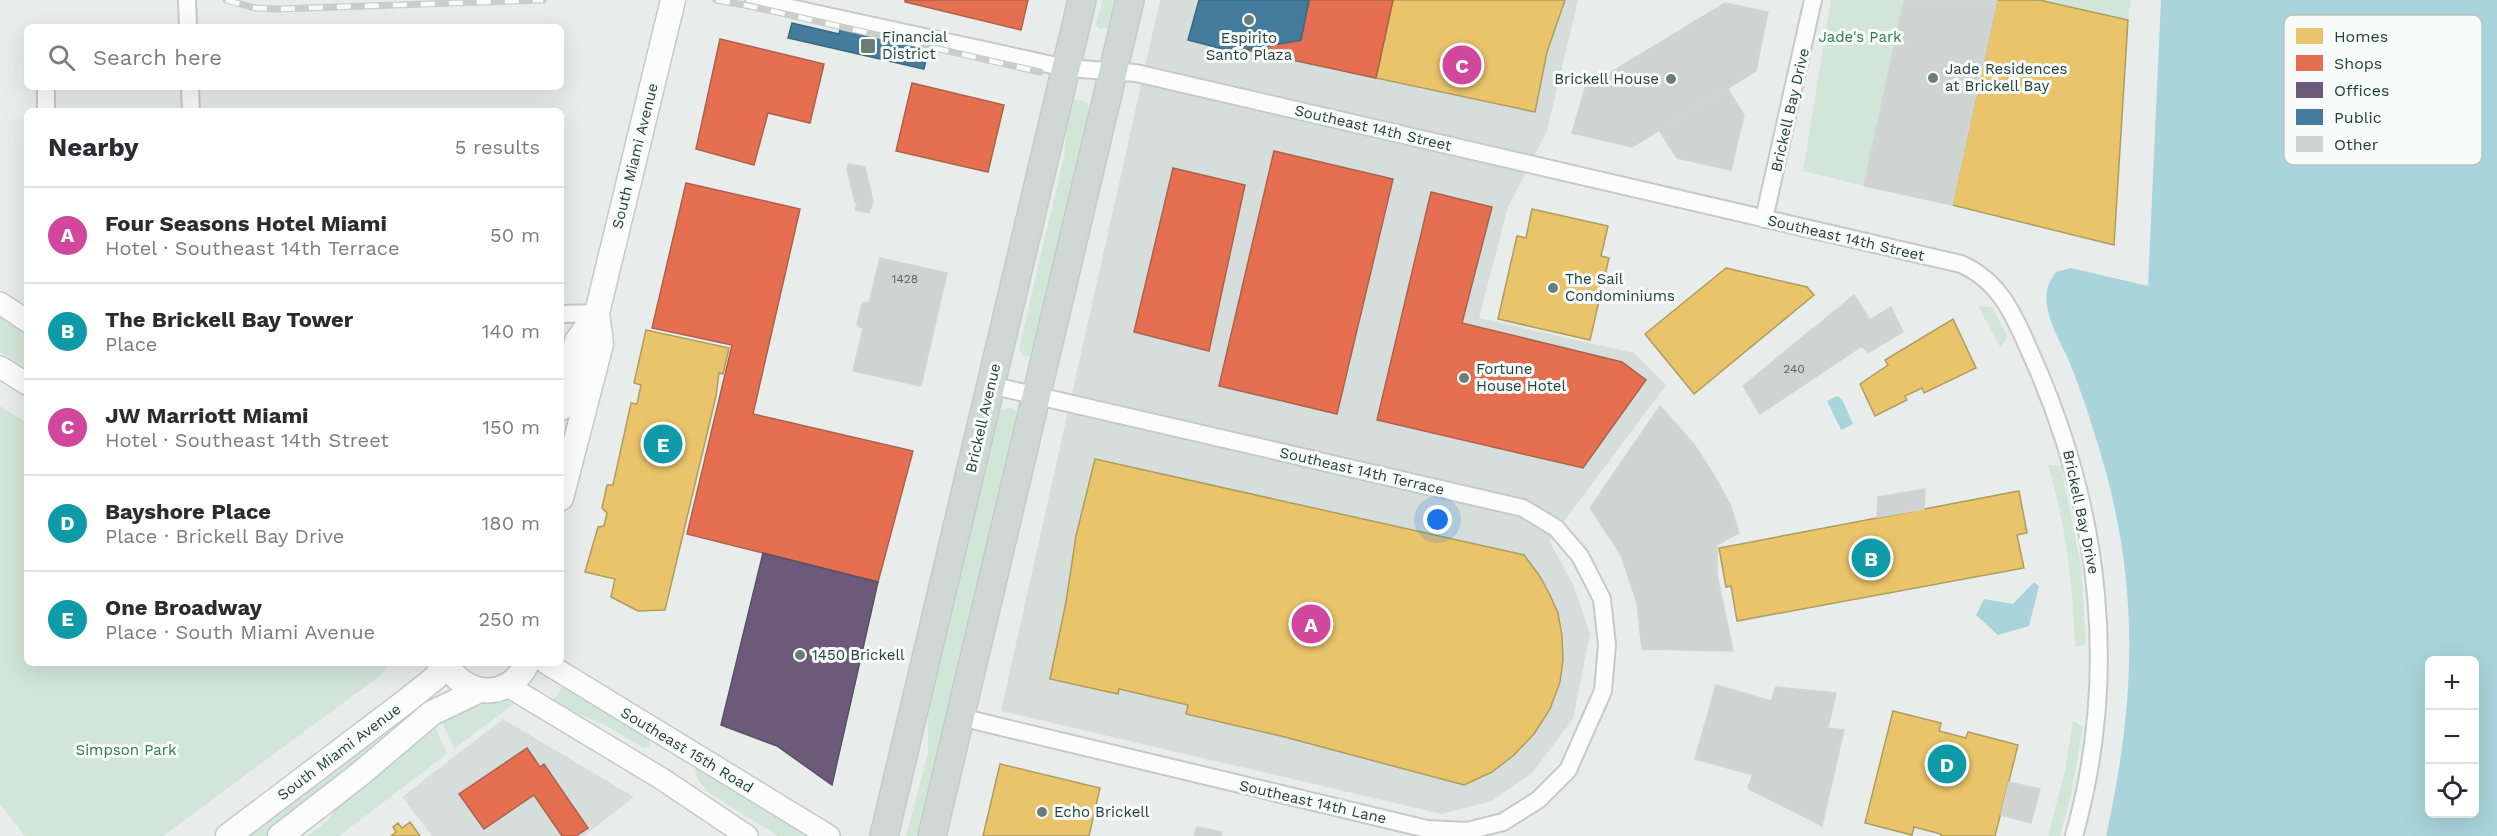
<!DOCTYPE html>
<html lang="en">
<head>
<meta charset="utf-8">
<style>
	:root { --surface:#fff; --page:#f2f2f3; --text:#2b2b33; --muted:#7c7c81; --line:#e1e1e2; --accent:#697e78 }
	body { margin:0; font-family:"Work Sans",sans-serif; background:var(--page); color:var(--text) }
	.controls { position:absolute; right:18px; bottom:18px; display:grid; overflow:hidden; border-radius:9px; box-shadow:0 6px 24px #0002 }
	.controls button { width:54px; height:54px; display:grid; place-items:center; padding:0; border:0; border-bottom:2px solid var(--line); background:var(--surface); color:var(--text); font:30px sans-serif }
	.you { position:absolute; left:1438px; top:520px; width:21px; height:21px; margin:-15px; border:4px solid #fff; border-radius:50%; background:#1a73e8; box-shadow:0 0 0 9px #1a73e833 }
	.badge { display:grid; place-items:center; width:39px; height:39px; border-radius:50%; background:var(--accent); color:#fff; font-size:20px; font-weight:700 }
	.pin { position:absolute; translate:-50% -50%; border:3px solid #fff; box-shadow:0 2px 6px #0006 }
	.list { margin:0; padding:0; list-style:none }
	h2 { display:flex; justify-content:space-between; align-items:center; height:78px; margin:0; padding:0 24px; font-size:26px }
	h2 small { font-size:20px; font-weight:400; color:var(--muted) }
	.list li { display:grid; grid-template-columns:39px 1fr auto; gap:18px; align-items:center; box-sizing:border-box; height:96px; padding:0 24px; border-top:2px solid var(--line) }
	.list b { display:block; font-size:22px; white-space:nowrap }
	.list p { margin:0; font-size:20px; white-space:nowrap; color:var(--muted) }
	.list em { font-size:20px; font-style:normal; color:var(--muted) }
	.icon { flex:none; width:33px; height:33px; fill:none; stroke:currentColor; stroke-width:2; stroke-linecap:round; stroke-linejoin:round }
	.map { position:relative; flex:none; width:2497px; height:836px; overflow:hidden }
	.search { position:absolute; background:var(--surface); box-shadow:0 6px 24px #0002; left:24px; top:24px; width:540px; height:66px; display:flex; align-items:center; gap:15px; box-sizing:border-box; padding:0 21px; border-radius:9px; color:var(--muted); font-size:22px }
	.panel { position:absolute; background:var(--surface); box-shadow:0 6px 24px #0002; left:24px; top:108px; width:540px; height:558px; border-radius:9px }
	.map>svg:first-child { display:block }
	.built { fill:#d6dedb }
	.green { fill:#d1e6d8 }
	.water { fill:#a9d4db; fill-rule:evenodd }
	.homes { fill:#e9c46a; stroke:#ae9d5c; stroke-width:1.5 }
	.shops { fill:#e76f51; stroke:#ac624a; stroke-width:1.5 }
	.offices { fill:#6d597a; stroke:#575267; stroke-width:1.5 }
	.public { fill:#457b9d; stroke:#3b6a7f; stroke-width:1.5 }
	.building { fill:#cfd4d2; stroke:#d1d6d4; stroke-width:1.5 }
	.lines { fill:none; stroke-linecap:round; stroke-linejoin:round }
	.minor-casing { stroke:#c5cac8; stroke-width:20 }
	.tertiary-casing { stroke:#c5cac8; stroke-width:24 }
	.secondary-casing { stroke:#c3cbc8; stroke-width:27 }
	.primary-casing { stroke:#c3ccc9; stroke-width:30 }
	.minor { stroke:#fcfcfc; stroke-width:16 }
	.tertiary { stroke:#fcfcfc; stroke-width:21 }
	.secondary { stroke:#fcfcfc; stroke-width:24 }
	.primary { stroke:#cfd7d5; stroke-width:27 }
	.rail-casing { stroke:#c9cdcc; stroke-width:7 }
	.rail { stroke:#f7fbf9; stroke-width:4.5; stroke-dasharray:14; stroke-linecap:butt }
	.poi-dot { fill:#697e78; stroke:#f7fbf9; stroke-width:2 }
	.labels { text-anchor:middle; stroke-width:6; stroke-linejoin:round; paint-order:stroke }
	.number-label { font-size:12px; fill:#506761 }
	.poi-label { font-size:15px; fill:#24423a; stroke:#f7fbf9; text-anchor:start }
	.park-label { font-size:15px; fill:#2d7a4b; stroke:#f7fbf9 }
	.street-label { font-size:15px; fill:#24423a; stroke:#f7fbf9 }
	.key { fill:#f7fbf9; stroke:#b8c4c0; stroke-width:1.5 }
	.key-label { font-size:16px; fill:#24423a }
</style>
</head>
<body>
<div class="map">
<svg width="2497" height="836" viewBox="0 0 2497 836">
	<rect width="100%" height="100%" fill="#e8edeb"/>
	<path class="built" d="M1160 0H1578L1547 131 1508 207 1479 318 1634 353 1666 385 1549 541 1573 584 1590 633 1573 719 1533 772 1492 801 1442 814 1001 711Z
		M503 719 634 797 584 836H432L402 797Z"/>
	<path class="green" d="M1102 0H1115L1110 28 1099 29 1096 25Z
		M1831 0H1904L1864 186 1803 171Z
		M2039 0H2131L2128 20Z
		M1072 100H1081L1088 104 1089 116 1034 352C1030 356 1028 358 1022 355L1019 348 1065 152 1067 116Z
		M1978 306 1992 307 2008 337 2000 347Z
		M0 318 27 335V369L0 352Z
		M0 406 27 423V663H391L381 675 163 836H25L0 804Z
		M1011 408 1017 412 1019 421 916 836H906L928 753V691L996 416 1000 410Z
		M2048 465 2061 466 2081 566 2086 645 2075 647C2073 586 2066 524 2048 465Z
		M563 686 650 737 649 747 644 748 601 723 552 702Z
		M496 700 515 703 454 749 440 717 477 701Z
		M418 704 421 709 269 836H240Z
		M2073 721 2083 727 2071 795 2060 836H2048L2065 770Z
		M433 722 447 754 339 836H307L327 821 344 797Z
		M697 766H700L807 836H778L709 793 698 780 695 771Z"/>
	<path class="water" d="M2161 0H2497V836H2106C2138 691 2140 571 2093 429 2086 406 2078 383 2069 361 2061 343 2050 325 2047 306 2045 293 2048 282 2056 272L2071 268 2148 286ZM2430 660H2474V814H2430Z
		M1837 396 1842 399 1853 424 1841 430 1827 401Z
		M2034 582 2039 586 2029 626 1998 635 1976 615 1984 599 2013 604Z"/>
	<path class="homes" d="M1393 0H1565L1547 52 1535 112 1376 78Z
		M1997 0H2039L2128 20 2114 245 1952 205Z
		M1532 209 1608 226 1601 256 1609 258 1590 340 1498 319 1517 236 1526 238Z
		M1726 268 1807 287 1814 295 1694 394 1645 334Z
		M1953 319 1976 368 1924 393 1922 388 1905 396 1907 400 1875 416 1860 384 1888 365 1885 360Z
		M1420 326 1464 341 1461 366 1577 391 1588 398 1576 431H1564L1560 455 1400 414Z
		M646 330 729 348 723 374 719 373 716 396 665 610 638 611 611 597 615 579 585 572 598 527 604 526 607 513 602 508 607 485H613L631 403 637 404 641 385 634 383Z
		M1095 459 1524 555 1539 575 1549 593 1558 613 1562 636 1563 660 1560 682 1550 709 1534 734 1514 755 1492 772 1464 785 1281 736 1186 714 1188 705 1119 689 1118 694 1050 679 1066 602 1076 536Z
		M2019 491 2027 533 2017 535 2024 568 1737 621 1731 586 1726 587 1719 548Z
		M1893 711 1941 723 1939 731 1966 738 1968 732 2018 745 1995 836H1941V834L1914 827 1912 835 1865 823Z
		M1000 764 1100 788 1089 836H983Z
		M410 822 420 836H391L396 832 393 827 398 823 402 828Z"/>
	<path class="shops" d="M905 0H1028L1021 30 905 2Z
		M1309 0H1393L1376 78 1246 50 1301 40Z
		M720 39 824 64 810 123 768 113 754 165 696 149Z
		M912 83 1004 105 988 172 896 151Z
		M1274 151 1393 179 1337 414 1219 386Z
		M1173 168 1245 185 1209 351 1134 332Z
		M686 183 800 209 753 414 913 451 878 582 687 534 732 345 652 328Z
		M1431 192 1492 207 1462 323 1622 362 1646 380 1583 468 1377 420Z
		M527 748 540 767 544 764 588 828 576 836H562L534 795 484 829 459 794Z"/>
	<path class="offices" d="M763 553 878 582 832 785 777 746 721 725Z"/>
	<path class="public" d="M1199 0H1309L1301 40 1234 52 1188 40Z
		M792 23 839 34 841 25 929 46 924 69 788 38Z"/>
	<path class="building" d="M1904 0H1997L1952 205 1864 186Z
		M1725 3 1768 12 1756 71 1632 147 1572 133 1585 88Z
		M1727 88 1744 115 1731 170 1677 158 1659 130Z
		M848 164 865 167 873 202 869 213 855 210 857 203 855 202 847 169Z
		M880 258 947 273 921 386 853 371 863 329 857 324 862 304 864 302 869 303Z
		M1854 295 1870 320 1891 307 1903 332 1868 353 1862 346 1760 414 1743 386Z
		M1660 406 1693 443 1712 472 1730 504 1739 533 1717 545V574L1733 651 1642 649 1637 603 1621 555 1590 508Z
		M1925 489 1924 509 1877 517 1878 497Z
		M1716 685 1771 701 1776 687 1836 693 1828 728 1844 730 1822 826 1749 789 1748 786 1753 775 1695 759Z
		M2009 782 2040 789 2031 823 2001 815Z
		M1197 827 1222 832 1221 836H1194Z"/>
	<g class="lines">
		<defs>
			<path id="minor" d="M187 0 188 27
				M754 0 1066 68 1136 73 1961 264C2004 283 2017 323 2035 363 2101 514 2119 676 2074 836
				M46 87V111
				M190 87 191 111
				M1764 219 1813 0
				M561 314 597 313
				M960 717 1427 829 1467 831 1503 822 1538 800 1568 770 1603 691 1607 645 1602 599 1580 556 1556 528 1523 508 990 385"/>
			<path id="tertiary" d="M0 303 27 321
				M0 367 27 384
				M546 663 829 836
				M508 686 662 779 747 836"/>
			<path id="secondary" d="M561 408 577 341 597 313 673 0
				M561 498 601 344 597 313
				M446 663C464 698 510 701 527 663
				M228 836 405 702 435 678 446 663
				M280 836 360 774 432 713 480 690"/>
			<path id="primary" d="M884 836 1082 0
				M932 836 1130 0"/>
		</defs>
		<use href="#minor" class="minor-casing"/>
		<use href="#tertiary" class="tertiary-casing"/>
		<use href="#secondary" class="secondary-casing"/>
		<use href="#primary" class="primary-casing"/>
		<use href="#minor" class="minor"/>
		<use href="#tertiary" class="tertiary"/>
		<use href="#secondary" class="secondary"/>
		<use href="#primary" class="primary"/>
		<defs>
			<path id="rail" d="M226 0 255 8 278 9 543 0
				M716 0 750 6 1040 72"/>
		</defs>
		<use href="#rail" class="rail-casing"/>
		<use href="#rail" class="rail"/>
	</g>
	<g class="poi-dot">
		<circle cx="1249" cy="20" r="6"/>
		<rect x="860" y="38" width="16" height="16" rx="3"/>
		<circle cx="1933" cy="78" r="6"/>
		<circle cx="1671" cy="79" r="6"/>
		<circle cx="1553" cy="288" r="6"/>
		<circle cx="1464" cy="378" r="6"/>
		<circle cx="800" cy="655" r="6"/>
		<circle cx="1042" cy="812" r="6"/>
	</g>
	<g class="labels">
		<g class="number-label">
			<text x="905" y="283">1428</text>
			<text x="1794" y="373">240</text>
		</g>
		<g class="poi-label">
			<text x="882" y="42">Financial<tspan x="882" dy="17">District</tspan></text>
			<text x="1249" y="43" text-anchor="middle">Espirito<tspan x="1249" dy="17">Santo Plaza</tspan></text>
			<text x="1945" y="74">Jade Residences<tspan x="1945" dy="17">at Brickell Bay</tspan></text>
			<text x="1659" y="84" text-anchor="end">Brickell House</text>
			<text x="1565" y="284">The Sail<tspan x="1565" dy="17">Condominiums</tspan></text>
			<text x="1476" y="374">Fortune<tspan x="1476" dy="17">House Hotel</tspan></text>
			<text x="812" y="660">1450 Brickell</text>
			<text x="1054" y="817">Echo Brickell</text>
		</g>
		<g class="park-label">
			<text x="1860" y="42">Jade's Park</text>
			<text x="126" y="755">Simpson Park</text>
		</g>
		<g class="street-label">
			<text transform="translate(1790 110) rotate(-77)" y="5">Brickell Bay Drive</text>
			<text transform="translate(1373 128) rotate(13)" y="5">Southeast 14th Street</text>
			<text transform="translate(635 156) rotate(-76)" y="5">South Miami Avenue</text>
			<text transform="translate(1846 238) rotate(13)" y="5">Southeast 14th Street</text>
			<text transform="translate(983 418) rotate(-77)" y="5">Brickell Avenue</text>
			<text transform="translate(1362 471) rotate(13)" y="5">Southeast 14th Terrace</text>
			<text transform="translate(2081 512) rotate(78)" y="5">Brickell Bay Drive</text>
			<text transform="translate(687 750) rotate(31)" y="5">Southeast 15th Road</text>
			<text transform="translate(339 752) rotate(-37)" y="5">South Miami Avenue</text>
			<text transform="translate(1313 802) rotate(13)" y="5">Southeast 14th Lane</text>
		</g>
	</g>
	<rect x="2284" y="15" width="198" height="150" rx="9" class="key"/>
	<rect x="2296" y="28" width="27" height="16" fill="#e9c46a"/>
	<rect x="2296" y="55" width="27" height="16" fill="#e76f51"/>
	<rect x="2296" y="82" width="27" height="16" fill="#6d597a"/>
	<rect x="2296" y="109" width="27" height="16" fill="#457b9d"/>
	<rect x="2296" y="136" width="27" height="16" fill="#cfd4d2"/>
	<g class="key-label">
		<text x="2334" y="42">Homes</text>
		<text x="2334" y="69">Shops</text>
		<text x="2334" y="96">Offices</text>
		<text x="2334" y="123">Public</text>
		<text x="2334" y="150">Other</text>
	</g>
</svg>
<div class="controls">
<button>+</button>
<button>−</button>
<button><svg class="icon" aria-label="locate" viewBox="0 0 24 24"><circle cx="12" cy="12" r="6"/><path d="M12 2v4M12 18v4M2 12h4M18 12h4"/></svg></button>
</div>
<div class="you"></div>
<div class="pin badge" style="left:1311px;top:624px;background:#d1479c">A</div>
<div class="pin badge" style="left:1871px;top:558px;background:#0f9aa8">B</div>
<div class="pin badge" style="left:1462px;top:65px;background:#d1479c">C</div>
<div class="pin badge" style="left:1947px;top:764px;background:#0f9aa8">D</div>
<div class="pin badge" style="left:663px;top:444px;background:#0f9aa8">E</div>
<div class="search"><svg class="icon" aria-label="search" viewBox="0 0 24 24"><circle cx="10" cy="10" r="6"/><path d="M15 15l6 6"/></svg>Search here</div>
<section class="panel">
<h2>Nearby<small>5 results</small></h2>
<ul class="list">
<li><span class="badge" style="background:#d1479c">A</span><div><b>Four Seasons Hotel Miami</b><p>Hotel · Southeast 14th Terrace</p></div><em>50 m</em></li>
<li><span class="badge" style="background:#0f9aa8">B</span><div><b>The Brickell Bay Tower</b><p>Place</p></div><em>140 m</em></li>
<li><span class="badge" style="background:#d1479c">C</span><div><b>JW Marriott Miami</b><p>Hotel · Southeast 14th Street</p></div><em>150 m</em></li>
<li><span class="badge" style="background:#0f9aa8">D</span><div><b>Bayshore Place</b><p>Place · Brickell Bay Drive</p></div><em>180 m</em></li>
<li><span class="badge" style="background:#0f9aa8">E</span><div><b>One Broadway</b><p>Place · South Miami Avenue</p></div><em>250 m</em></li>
</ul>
</section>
</div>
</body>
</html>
